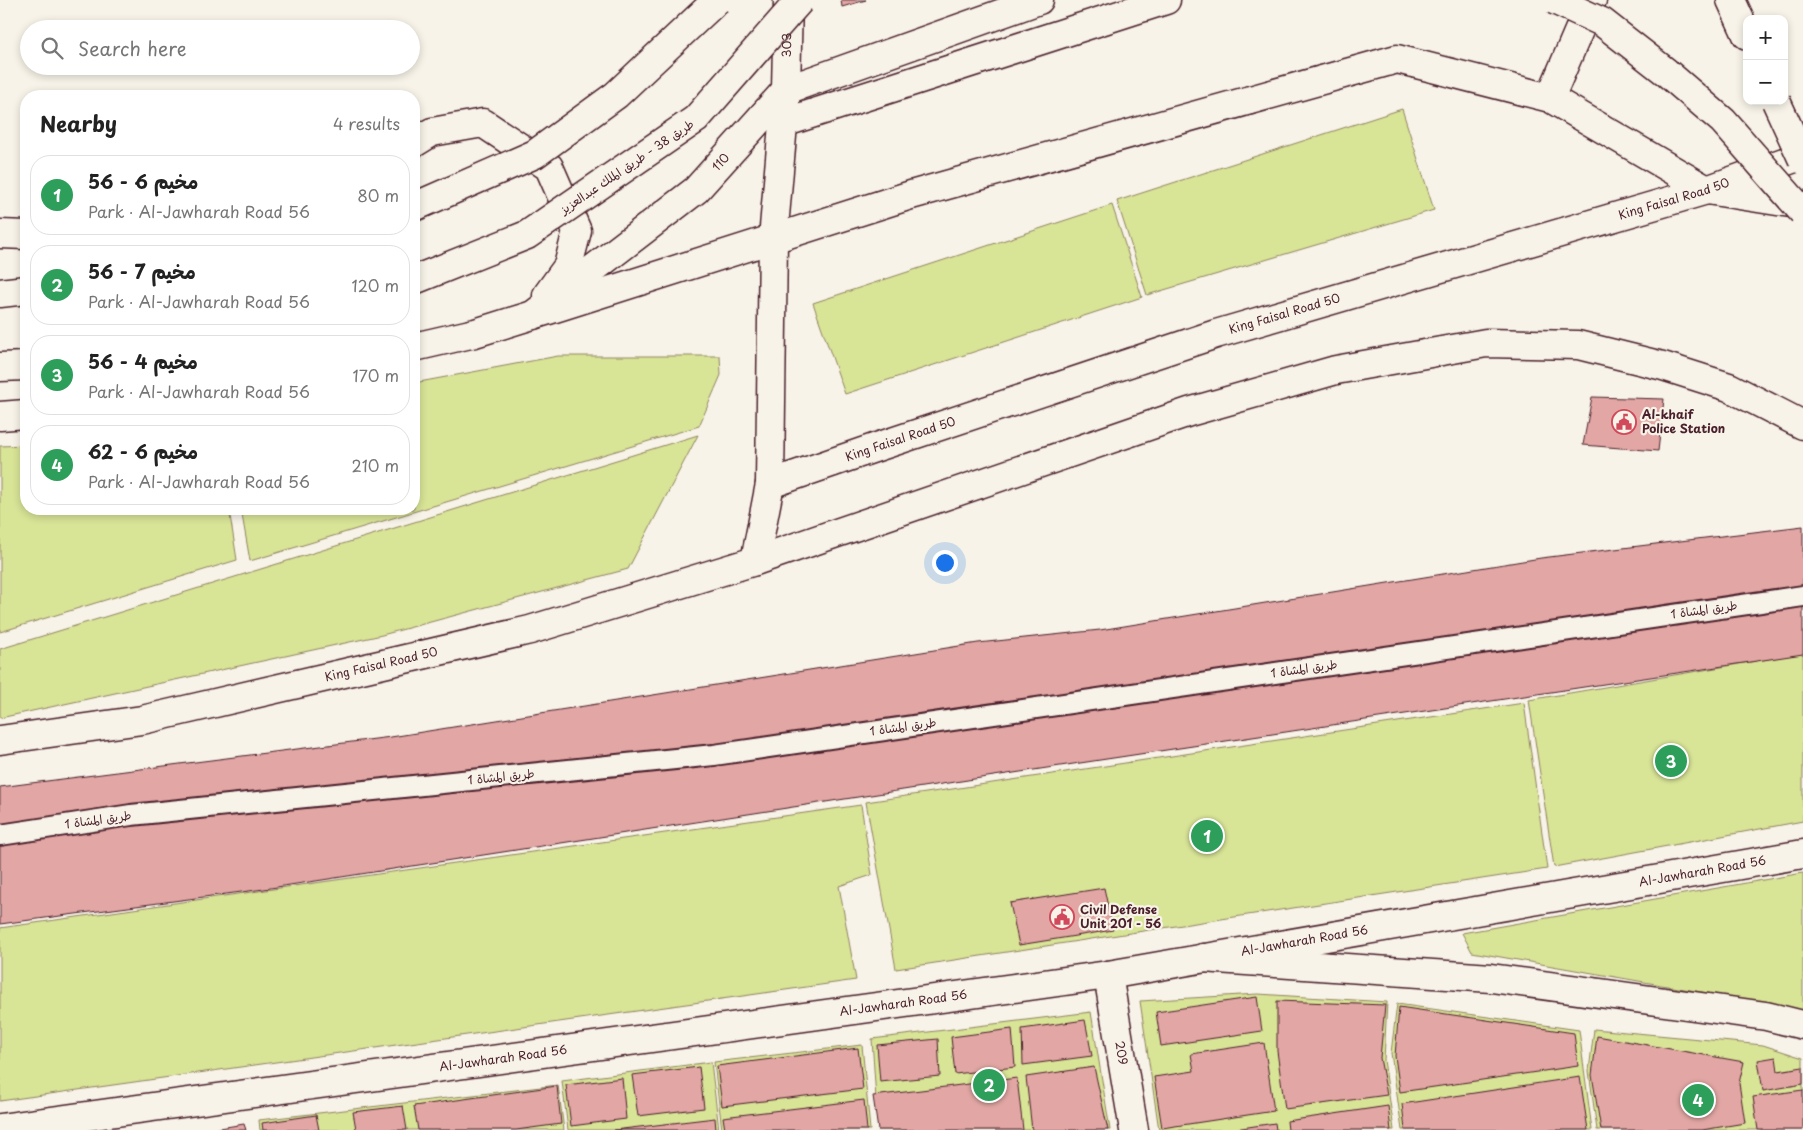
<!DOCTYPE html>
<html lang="en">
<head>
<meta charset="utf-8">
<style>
	:root { --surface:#fff; --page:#f6f6f6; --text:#222; --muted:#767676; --line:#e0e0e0; --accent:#d1495b }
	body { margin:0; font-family:"Playpen Sans","Playpen Sans Arabic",sans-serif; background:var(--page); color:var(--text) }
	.controls { position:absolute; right:15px; top:15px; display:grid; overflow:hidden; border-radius:10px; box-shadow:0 2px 8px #0003 }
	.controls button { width:45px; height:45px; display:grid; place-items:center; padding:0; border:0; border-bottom:1px solid var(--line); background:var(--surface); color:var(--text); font:25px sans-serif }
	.you { position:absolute; left:944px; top:562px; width:18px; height:18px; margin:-12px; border:4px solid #fff; border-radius:50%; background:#1a73e8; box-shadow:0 0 0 8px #1a73e833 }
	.badge { display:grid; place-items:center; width:32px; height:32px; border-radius:50%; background:var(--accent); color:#fff; font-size:16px; font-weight:700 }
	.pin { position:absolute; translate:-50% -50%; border:2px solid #fff; box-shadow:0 1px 5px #0006 }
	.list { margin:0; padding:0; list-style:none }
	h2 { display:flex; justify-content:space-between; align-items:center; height:65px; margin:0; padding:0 20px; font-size:21px }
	h2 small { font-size:16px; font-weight:400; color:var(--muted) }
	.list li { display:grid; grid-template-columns:32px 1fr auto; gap:15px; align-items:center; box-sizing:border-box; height:80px; margin:0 10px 10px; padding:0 10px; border:1px solid var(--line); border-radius:20px }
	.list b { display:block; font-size:19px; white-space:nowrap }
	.list p { margin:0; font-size:16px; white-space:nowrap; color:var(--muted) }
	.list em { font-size:16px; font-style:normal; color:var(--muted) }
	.icon { flex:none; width:28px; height:28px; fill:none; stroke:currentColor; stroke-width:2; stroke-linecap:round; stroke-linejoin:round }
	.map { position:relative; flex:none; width:1803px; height:1130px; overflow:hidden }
	.search { position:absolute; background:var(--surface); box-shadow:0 2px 8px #0003; left:20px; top:20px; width:400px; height:55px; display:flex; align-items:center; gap:12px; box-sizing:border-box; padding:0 18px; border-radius:28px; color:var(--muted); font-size:19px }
	.panel { position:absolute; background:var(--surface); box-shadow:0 2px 8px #0003; left:20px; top:90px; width:400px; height:425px; border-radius:20px }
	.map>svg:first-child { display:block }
	.green { fill:#d8e496; stroke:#918260 }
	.building { fill:#e2a7a4; stroke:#4a1f2b }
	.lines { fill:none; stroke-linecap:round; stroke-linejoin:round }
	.pedestrian-casing { stroke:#4a1f2b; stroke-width:24 }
	.minor-casing { stroke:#4a1f2b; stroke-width:31 }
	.primary-casing { stroke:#4a1f2b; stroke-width:31 }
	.pedestrian { stroke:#f7f3e8; stroke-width:20 }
	.minor { stroke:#f7f3e8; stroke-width:28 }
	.primary { stroke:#f7f3e8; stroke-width:28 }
	.primary-bridge-casing { stroke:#4a1f2b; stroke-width:31; stroke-linecap:butt }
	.primary-bridge { stroke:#f7f3e8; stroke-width:28 }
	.labels { text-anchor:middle; stroke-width:4.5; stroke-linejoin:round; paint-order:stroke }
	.street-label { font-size:12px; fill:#4a1f2b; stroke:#f7f3e8 }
	.poi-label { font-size:12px; font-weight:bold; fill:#4a1f2b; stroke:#f7f3e8; text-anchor:start }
</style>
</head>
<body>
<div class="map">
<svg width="1803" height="1130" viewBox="0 0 1803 1130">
	<rect width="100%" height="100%" fill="#f7f3e8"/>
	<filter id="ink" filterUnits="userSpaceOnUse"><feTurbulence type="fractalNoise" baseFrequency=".02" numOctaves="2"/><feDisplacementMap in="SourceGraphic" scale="10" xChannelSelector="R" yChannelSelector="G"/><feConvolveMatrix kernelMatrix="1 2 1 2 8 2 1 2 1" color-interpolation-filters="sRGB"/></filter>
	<g filter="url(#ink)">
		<path class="green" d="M1402 109 1434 210 1147 295 1117 201Z
			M1112 205 1142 297 845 394 813 303Z
			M558 356H720L721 375 699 426 250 561 241 509H414V383Z
			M698 435 628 569 382 635 0 718V649Z
			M26 445V509H229L237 560 0 632V446Z
			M1803 653V821L1554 867 1529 700Z
			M1524 703 1547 869 896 969 866 802Z
			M861 805 872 875 839 886 856 980 0 1101V928Z
			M1803 873V1013L1782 1006 1472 952 1462 933Z
			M1258 994 1387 1002 1384 1060 1394 1130H1159L1140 1001Z
			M1397 1004 1579 1030 1592 1130H1402L1391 1053Z
			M1091 1012 1110 1130H878L872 1039Z
			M1594 1029 1763 1045 1803 1058V1130H1597L1589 1071Z
			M862 1045 870 1130H722L714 1062Z
			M711 1062 719 1130H568L562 1081Z
			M558 1085 564 1130H260L259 1120Z"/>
		<path class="building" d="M841 0H866L842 7Z
			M1592 397 1664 399 1658 451 1583 445Z
			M1803 526V654L974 779 264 889 0 924V787L391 737 978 643 1100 630 1541 558Z
			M1104 888 1113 930 1019 945 1010 903Z
			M1257 997 1262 1031 1161 1046 1156 1012Z
			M1277 1001 1385 1005 1380 1058 1387 1095 1285 1109 1277 1051Z
			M1399 1007 1574 1033 1578 1066 1400 1092 1395 1056Z
			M1085 1020 1092 1056 1023 1065 1022 1029Z
			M1012 1029 1015 1067 955 1074 951 1037Z
			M1597 1036 1744 1062 1739 1083 1745 1123 1702 1130H1601L1592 1075Z
			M938 1039 940 1076 880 1082 877 1045Z
			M1264 1043 1274 1111 1162 1128 1154 1077 1194 1071 1191 1054Z
			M858 1048 863 1089 722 1106 717 1066Z
			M1776 1057 1778 1071 1803 1067V1084L1763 1091 1758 1060Z
			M699 1067 704 1108 638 1116 632 1075Z
			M1094 1067 1108 1130H1032L1026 1077Z
			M1580 1077 1588 1130H1405L1402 1104Z
			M622 1078 626 1119 571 1126 566 1085Z
			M1017 1078 1023 1130H878L873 1096Z
			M557 1086 561 1124 516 1130H418L414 1106Z
			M1803 1090V1130H1758L1753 1097Z
			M864 1100 867 1130H725L723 1117Z
			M403 1106 407 1130H351L356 1129 353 1112Z
			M1388 1106 1391 1130H1288L1287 1121Z
			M316 1115 319 1130H263L262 1123Z
			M715 1118 716 1130H614Z
			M1275 1123 1276 1130H1228Z
			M244 1124 246 1130H208Z"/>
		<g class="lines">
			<defs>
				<path id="pedestrian" d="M0 835 131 815 714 755 1803 596"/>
				<g id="minor">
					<path d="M1550 98 1592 0"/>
					<path d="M414 143 432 132 483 123 549 167 577 231 568 266 547 295"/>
					<path d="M0 234 26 235"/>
					<path d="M533 315 911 195 1397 59 1550 98 1707 190"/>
					<path id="s1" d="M414 347 475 333 533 315 696 190 786 90 1039 0"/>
					<path d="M0 416 26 414"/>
					<path id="s2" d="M770 484 877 447 1216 334 1707 190 1803 155"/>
					<path id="s3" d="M0 740 142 720 530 630 755 561 770 484 773 239 786 90 788 0"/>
					<path id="s4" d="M1108 975 1134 1130"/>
					<path id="s5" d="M0 1128 1108 975 1803 854"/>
				</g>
				<path id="primary" d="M1731 0 1747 35
					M783 123 1166 0
					M1707 190 1803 205
					M0 293 26 290
					M0 367 26 366
					M755 561 1189 412 1336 370 1486 343 1578 345 1663 366 1729 387 1803 425
					M1203 958 1491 978 1766 1016 1803 1025"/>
			</defs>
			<use href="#pedestrian" class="pedestrian-casing"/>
			<use href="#minor" class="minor-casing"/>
			<use href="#primary" class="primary-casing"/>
			<use href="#pedestrian" class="pedestrian"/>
			<use href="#minor" class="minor"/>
			<use href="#primary" class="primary"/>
			<defs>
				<path id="primary-bridge" d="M1554 0 1602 22 1666 72 1723 121 1803 212
					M1776 101 1803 160
					M414 207 535 154 616 95 717 0
					M414 280 527 235 696 119 800 0"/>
			</defs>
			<use href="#primary-bridge" class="primary-bridge-casing"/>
			<use href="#primary-bridge" class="primary-bridge"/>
		</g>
	</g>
	<defs>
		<symbol id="civic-ring" viewBox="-11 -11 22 22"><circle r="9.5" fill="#f7f3e8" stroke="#d1495b" stroke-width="1.5"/><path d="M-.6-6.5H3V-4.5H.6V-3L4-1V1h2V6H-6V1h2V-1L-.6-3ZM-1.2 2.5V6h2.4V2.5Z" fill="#d1495b"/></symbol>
	</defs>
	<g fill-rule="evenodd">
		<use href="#civic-ring" x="1610" y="408" width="28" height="28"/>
		<use href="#civic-ring" x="1048" y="903" width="28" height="28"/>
	</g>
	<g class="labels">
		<g class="street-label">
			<text dy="4" stroke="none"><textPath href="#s3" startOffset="1295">303</textPath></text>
			<text dy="4" stroke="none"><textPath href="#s1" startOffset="366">110</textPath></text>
			<text transform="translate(627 167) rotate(-34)" y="4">طريق 38 - طريق الملك عبدالعزيز</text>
			<text dy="4" stroke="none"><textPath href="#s2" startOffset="948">King Faisal Road 50</textPath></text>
			<text dy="4" stroke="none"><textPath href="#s2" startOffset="542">King Faisal Road 50</textPath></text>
			<text dy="4" stroke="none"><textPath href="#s2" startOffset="138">King Faisal Road 50</textPath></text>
			<text transform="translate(1704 610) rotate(-8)" y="4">طريق المشاة 1</text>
			<text dy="4" stroke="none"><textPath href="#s3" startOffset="389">King Faisal Road 50</textPath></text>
			<text transform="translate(1304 669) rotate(-8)" y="4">طريق المشاة 1</text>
			<text transform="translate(903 727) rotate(-8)" y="4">طريق المشاة 1</text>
			<text transform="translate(501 777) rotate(-6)" y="4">طريق المشاة 1</text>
			<text transform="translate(98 820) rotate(-8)" y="4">طريق المشاة 1</text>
			<text dy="4" stroke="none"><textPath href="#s5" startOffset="1722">Al-Jawharah Road 56</textPath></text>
			<text dy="4" stroke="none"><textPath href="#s5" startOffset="1318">Al-Jawharah Road 56</textPath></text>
			<text dy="4" stroke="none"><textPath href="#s5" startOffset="912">Al-Jawharah Road 56</textPath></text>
			<text dy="4" stroke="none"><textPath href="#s4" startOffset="79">209</textPath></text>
			<text dy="4" stroke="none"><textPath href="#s5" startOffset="508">Al-Jawharah Road 56</textPath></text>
		</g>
		<g class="poi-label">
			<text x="1642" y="419">Al-khaif<tspan x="1642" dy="14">Police Station</tspan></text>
			<text x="1080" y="914">Civil Defense<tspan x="1080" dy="14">Unit 201 - 56</tspan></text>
		</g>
	</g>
</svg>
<div class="controls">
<button>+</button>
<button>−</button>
</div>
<div class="you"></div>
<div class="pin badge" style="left:1207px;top:836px;background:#2e9e5b">1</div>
<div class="pin badge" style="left:989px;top:1085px;background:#2e9e5b">2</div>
<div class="pin badge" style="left:1671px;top:761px;background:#2e9e5b">3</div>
<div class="pin badge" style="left:1698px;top:1100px;background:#2e9e5b">4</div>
<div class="search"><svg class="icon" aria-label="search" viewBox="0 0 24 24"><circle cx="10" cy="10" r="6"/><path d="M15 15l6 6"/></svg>Search here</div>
<section class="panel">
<h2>Nearby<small>4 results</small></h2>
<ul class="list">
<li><span class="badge" style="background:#2e9e5b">1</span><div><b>مخيم 6 - 56</b><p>Park · Al-Jawharah Road 56</p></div><em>80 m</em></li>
<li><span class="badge" style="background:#2e9e5b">2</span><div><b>مخيم 7 - 56</b><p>Park · Al-Jawharah Road 56</p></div><em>120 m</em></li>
<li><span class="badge" style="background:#2e9e5b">3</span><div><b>مخيم 4 - 56</b><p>Park · Al-Jawharah Road 56</p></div><em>170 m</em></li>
<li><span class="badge" style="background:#2e9e5b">4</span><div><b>مخيم 6 - 62</b><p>Park · Al-Jawharah Road 56</p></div><em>210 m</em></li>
</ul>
</section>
</div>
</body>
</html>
